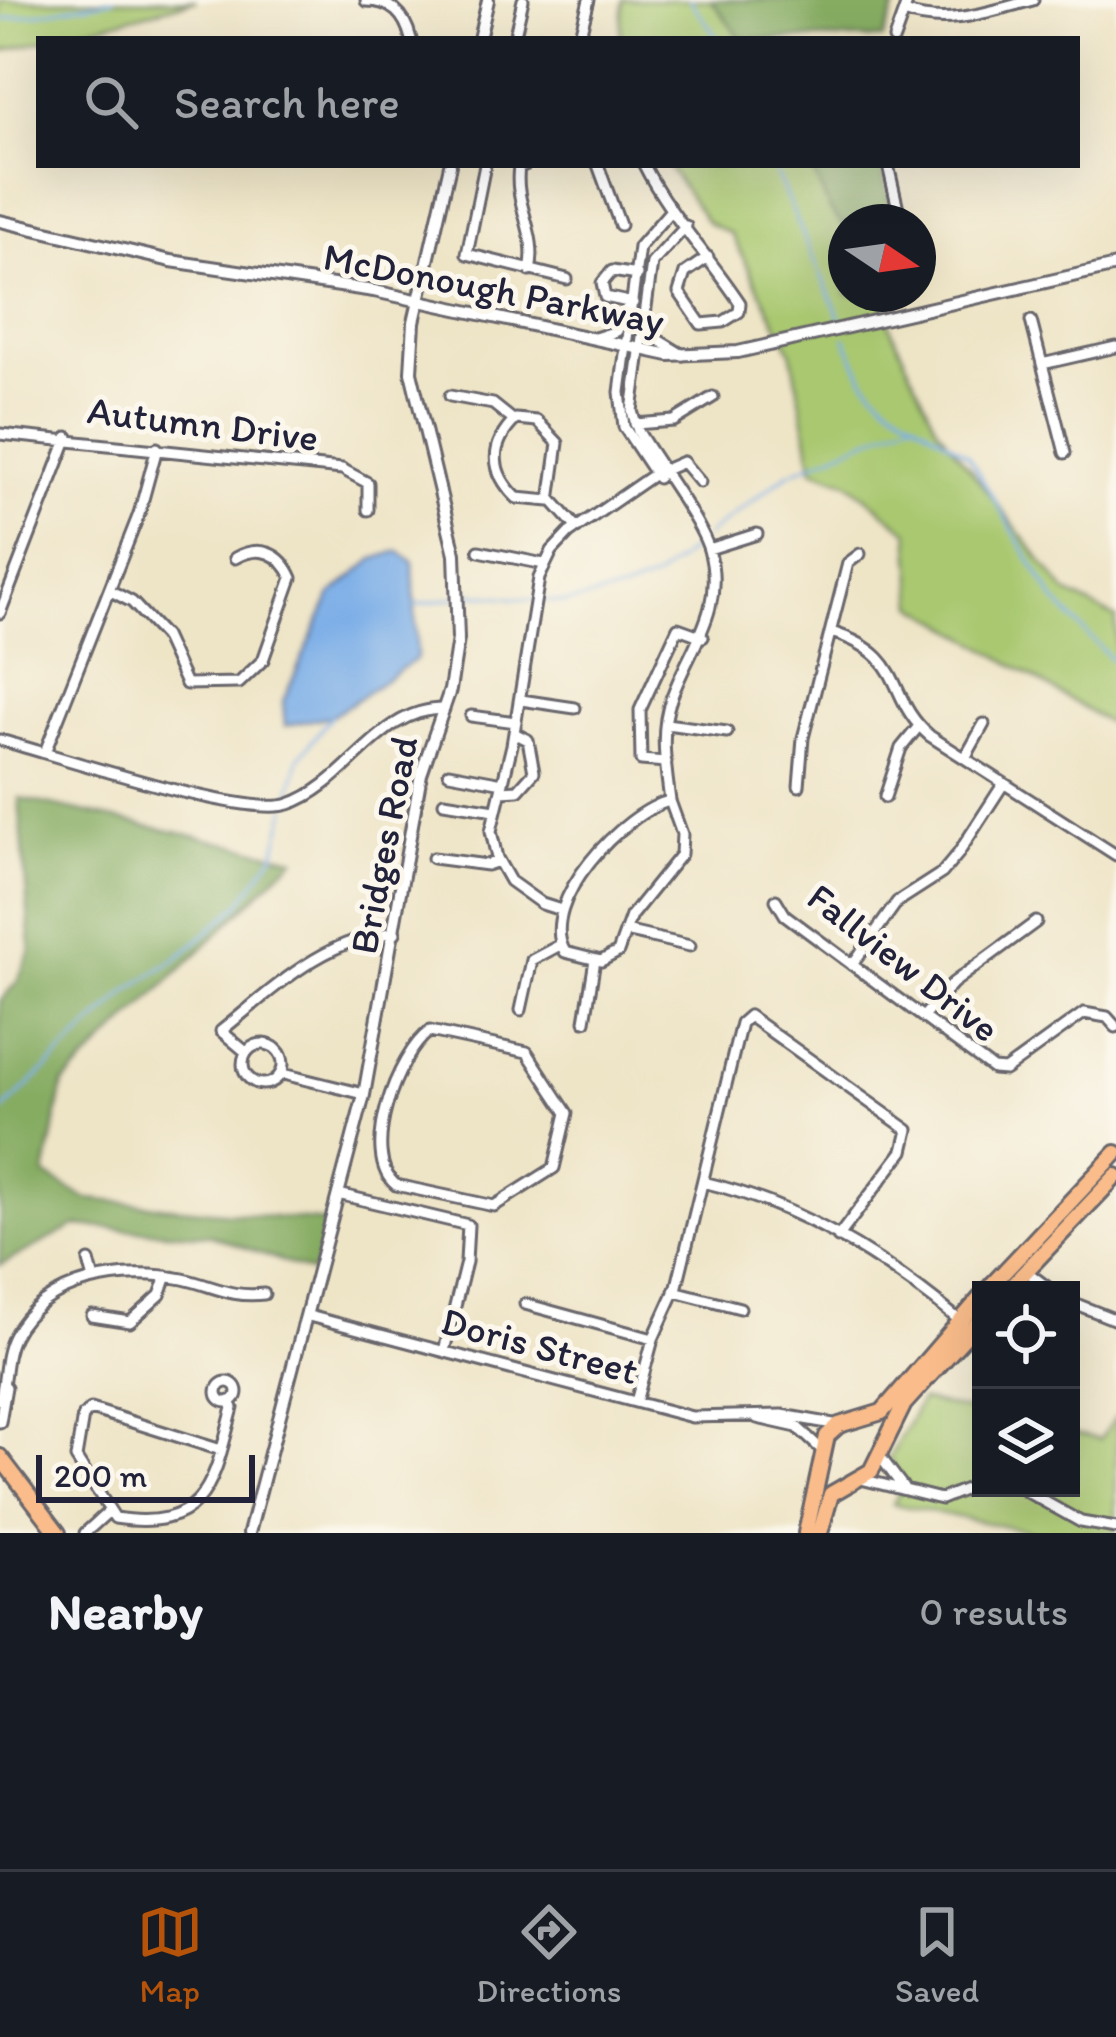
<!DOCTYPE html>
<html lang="en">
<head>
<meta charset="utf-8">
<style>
	:root { --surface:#171b24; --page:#242831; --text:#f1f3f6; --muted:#9ea1a6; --line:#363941; --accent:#b45309 }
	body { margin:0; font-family:Itim,sans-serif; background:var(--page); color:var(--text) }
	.controls { position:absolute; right:36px; bottom:36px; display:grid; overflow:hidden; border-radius:0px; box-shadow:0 12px 48px #0002 }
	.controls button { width:108px; height:108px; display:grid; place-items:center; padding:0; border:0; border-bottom:3px solid var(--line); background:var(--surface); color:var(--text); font:60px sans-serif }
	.compass { position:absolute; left:828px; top:204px; width:108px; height:108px; border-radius:50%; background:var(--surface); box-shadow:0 12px 48px #0002; rotate:103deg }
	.scale { position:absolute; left:36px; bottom:30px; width:219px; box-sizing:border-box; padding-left:12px; border:6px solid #22223b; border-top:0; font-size:33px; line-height:42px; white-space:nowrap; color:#22223b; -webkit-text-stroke:9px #fbf7ec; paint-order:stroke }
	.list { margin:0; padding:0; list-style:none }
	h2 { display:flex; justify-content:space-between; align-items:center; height:156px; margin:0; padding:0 48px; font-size:51px }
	h2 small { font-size:39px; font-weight:400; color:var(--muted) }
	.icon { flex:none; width:66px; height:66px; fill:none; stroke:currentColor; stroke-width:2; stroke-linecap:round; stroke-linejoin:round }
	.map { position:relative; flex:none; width:1116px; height:1533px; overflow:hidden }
	.search { position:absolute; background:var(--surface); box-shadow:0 12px 48px #0002; left:36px; right:36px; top:36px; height:132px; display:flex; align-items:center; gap:30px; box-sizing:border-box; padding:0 42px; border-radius:0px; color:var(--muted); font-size:45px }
	.sheet { height:336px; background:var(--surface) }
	nav { display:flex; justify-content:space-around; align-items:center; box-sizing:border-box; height:168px; border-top:3px solid var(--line); background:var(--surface); font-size:33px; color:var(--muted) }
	nav a { display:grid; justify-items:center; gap:6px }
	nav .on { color:var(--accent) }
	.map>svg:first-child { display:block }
	.green { fill:#a9c870; stroke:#667556; stroke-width:3 }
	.forest { fill:#86ac62; stroke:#54674e; stroke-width:3 }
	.water { fill:#7baee7; stroke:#4e6891; stroke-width:3 }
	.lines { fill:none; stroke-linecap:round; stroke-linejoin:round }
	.stream { stroke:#7baee7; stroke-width:3 }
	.minor-casing { stroke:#69666c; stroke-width:15 }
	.tertiary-casing { stroke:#69666c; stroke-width:16 }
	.primary-casing { stroke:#69666c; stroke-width:20 }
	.minor { stroke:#fff; stroke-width:9 }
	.tertiary { stroke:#fff; stroke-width:10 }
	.primary { stroke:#f9bc8a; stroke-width:14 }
	.labels { text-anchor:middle; stroke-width:10; stroke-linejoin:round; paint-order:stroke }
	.street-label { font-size:39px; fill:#22223b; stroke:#fbf7ec }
</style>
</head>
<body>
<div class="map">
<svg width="1116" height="1533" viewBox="0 0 1116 1533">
	<rect width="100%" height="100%" fill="#fbf7ec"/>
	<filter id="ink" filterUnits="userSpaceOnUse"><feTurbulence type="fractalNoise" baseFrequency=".00833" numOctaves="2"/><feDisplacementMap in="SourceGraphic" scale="24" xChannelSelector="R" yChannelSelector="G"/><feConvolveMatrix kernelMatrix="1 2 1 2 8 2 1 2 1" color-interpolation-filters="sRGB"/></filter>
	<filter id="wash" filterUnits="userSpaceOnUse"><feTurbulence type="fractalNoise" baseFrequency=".004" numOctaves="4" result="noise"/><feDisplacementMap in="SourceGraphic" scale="48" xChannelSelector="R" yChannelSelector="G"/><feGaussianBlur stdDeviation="2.7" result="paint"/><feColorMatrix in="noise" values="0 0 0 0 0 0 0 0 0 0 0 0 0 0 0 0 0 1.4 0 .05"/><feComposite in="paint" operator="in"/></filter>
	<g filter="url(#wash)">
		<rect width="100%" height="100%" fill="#eee4c6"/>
		<path class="green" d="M0 0H196L0 52Z
			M623 0H711L742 39H620Z
			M667 165H810L830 210 846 229V294H882L891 329 937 427 1067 593 1116 618V728L915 605 909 532 848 482 813 469 792 354 731 234 708 223Z
			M921 1400 981 1413V1488H1071V1433L1100 1439 1116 1416V1533H1037L893 1504 904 1482 889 1458Z"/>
		<path class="forest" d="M711 0H898L883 39H742Z
			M810 165H881L895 222H846V229L830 210Z
			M19 798 295 858 63 1084 45 1175 87 1199 326 1222 313 1273 212 1235 75 1226 0 1265V1001L17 982 31 950Z"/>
		<path class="water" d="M399 551 413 562 417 658 334 715 285 726 283 701 331 595 374 559Z"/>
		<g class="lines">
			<path class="stream" d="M690 0 718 39
				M0 20 113 0
				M772 165 841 320
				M845 338 864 379 887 402 967 454 1055 601 1116 664
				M707 535 788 474 914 419
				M416 605 473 594 567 603 623 591 656 578 701 542
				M289 798 299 758 331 716
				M0 1113 130 989 179 957 240 904 275 853 287 807"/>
		</g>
	</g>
	<g filter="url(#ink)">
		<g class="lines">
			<defs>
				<path id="minor" d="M366 1C392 1 405 15 411 39
					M904 12C948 28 990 11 1033 0
					M514 39 523 0
					M579 39 589 0
					M894 39 908 0
					M485 165 467 254 567 279
					M525 165 519 167C513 205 539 233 530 271
					M598 165 620 225
					M644 165C669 215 709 256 740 303L739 312 723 322 701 324 679 292 685 273 708 257
					M888 165 901 222
					M633 303 605 297 602 283 612 271 637 275
					M644 319 655 338 683 355
					M1031 321 1065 453
					M595 338 617 331 627 308
					M1042 364 1116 347
					M450 396 493 404 513 420
					M516 419 537 421 558 443 550 501 517 498C490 472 489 445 516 419Z
					M635 424 674 421 713 397
					M0 434 342 469 368 483V510
					M658 478 624 427 620 392 639 247 671 210
					M552 500 577 528
					M709 549 757 534
					M479 551 544 564
					M109 590 132 602 164 636 186 684 239 683 263 660 292 578C281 553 260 544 235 558
					M0 613 68 437
					M831 632C909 656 884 697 930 736L1116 855
					M521 700 575 708
					M471 716 516 722
					M666 724 727 732
					M0 740C56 755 245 819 289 804 349 784 378 708 444 709
					M45 752 139 514 157 448
					M965 758 984 724
					M666 762 641 760 640 710 678 628 703 637
					M449 773 503 783
					M799 786 803 738 848 563 860 554
					M501 791 518 790 534 772 528 740 514 733
					M885 797 901 748 919 726
					M670 801 682 834 681 854 631 916 618 952 601 961 565 952C536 903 625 811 670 801 666 769 659 731 671 699 689 648 726 610 709 550 701 521 655 461 638 431L632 411 652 263 686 226
					M444 802 495 810
					M433 858 487 865 498 861
					M776 900 785 915 993 1069 1005 1070 1084 1013 1107 1017 1116 1027
					M561 910 542 904 510 881 497 858 491 831 512 745 539 578 552 551 569 533 653 475 683 462 700 482
					M625 931 690 946
					M852 965 897 902 942 873 958 854 1002 786
					M521 1010 532 960 560 945
					M923 1017 953 983 1036 922
					M585 1021 595 960
					M430 1031 527 1052 567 1113 554 1168 494 1206 396 1185C359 1156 397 1054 430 1031Z
					M243 1064a20 20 0 1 1 40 0a20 20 0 1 1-40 0Z
					M246 1052 221 1031C271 991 328 935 395 933
					M287 1075 360 1093
					M703 1182C797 1204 885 1258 959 1320
					M338 1194 468 1225 466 1262 444 1351
					M89 1261 94 1280
					M1026 1271 1051 1290
					M674 1291 740 1308
					M1071 1302 1116 1320
					M525 1304 653 1339
					M92 1316 130 1322 160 1295 167 1276
					M309 1316 692 1417 782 1415 839 1425
					M217 1392a10 10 0 1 1 20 0a10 10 0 1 1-20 0Z
					M0 1400C6 1379 4 1355 14 1336 44 1278 127 1267 183 1279 214 1286 231 1298 264 1294
					M636 1402 653 1339 677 1286 741 1023 749 1016 908 1130 903 1151 838 1237
					M757 1418 797 1427 822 1450
					M0 1422 6 1387
					M221 1450 91 1409 83 1416 76 1458 115 1518C210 1533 214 1477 233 1408L230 1401
					M879 1455 903 1487
					M861 1479 941 1499 981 1483
					M1020 1488 1081 1522 1116 1528
					M85 1533 108 1512"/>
				<path id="tertiary" d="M479 39 488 0
					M0 221 171 261 374 291 669 355 738 352 1116 266
					M249 1533 364 1095 421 774 450 690 458 639 455 554 411 372 414 322 450 165"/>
				<path id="primary" d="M987 1290 1116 1153
					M1008 1290 1116 1176
					M0 1457 58 1533
					M806 1533 827 1436 839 1425 882 1412 981 1297
					M820 1533 831 1494 871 1471 904 1404 981 1319"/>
			</defs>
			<use href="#minor" class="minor-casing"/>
			<use href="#tertiary" class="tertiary-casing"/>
			<use href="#primary" class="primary-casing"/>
			<use href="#minor" class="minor"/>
			<use href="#tertiary" class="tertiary"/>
			<use href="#primary" class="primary"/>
		</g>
	</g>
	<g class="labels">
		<g class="street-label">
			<text transform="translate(494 288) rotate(11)" y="14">McDonough Parkway</text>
			<text transform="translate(203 423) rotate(7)" y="14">Autumn Drive</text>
			<text transform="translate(383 845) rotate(-79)" y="14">Bridges Road</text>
			<text transform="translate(904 962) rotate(38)" y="14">Fallview Drive</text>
			<text transform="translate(540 1345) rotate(15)" y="14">Doris Street</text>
		</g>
	</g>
</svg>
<div class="controls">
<button><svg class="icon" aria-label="locate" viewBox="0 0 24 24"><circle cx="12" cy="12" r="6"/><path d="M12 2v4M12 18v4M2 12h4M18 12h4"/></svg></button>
<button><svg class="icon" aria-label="layers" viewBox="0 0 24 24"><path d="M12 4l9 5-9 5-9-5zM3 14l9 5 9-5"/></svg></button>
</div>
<svg class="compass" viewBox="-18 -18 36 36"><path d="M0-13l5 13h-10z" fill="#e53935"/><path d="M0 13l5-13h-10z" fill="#9ea1a6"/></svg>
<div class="scale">200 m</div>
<div class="search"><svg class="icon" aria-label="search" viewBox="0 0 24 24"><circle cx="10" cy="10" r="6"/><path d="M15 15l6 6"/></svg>Search here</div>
</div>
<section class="sheet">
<h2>Nearby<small>0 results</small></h2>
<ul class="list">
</ul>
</section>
<nav>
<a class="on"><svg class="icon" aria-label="map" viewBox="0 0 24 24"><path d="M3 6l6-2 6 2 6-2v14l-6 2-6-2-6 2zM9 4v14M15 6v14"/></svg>Map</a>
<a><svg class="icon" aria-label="directions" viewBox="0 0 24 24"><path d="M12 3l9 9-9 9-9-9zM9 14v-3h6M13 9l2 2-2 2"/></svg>Directions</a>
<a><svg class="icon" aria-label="saved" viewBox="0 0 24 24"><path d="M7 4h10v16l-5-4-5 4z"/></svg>Saved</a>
</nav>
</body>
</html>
